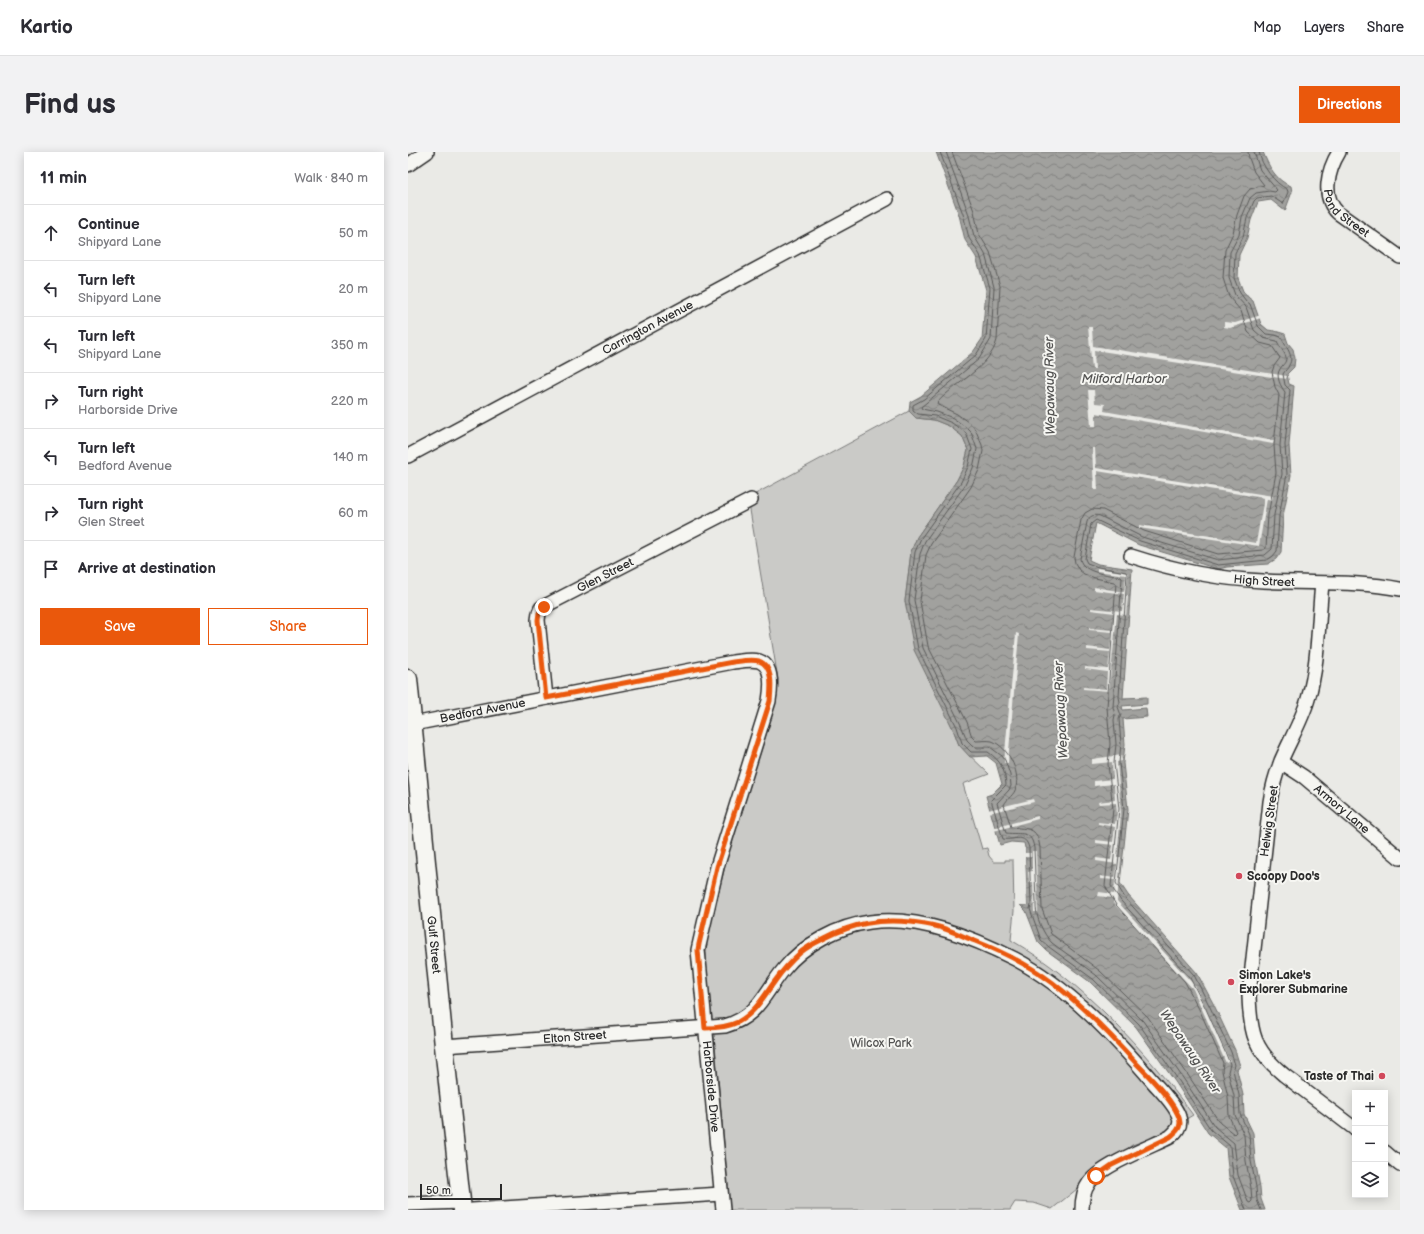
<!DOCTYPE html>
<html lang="en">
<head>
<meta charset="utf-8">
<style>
	:root { --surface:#fff; --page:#f2f2f3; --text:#2b2b33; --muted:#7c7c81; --line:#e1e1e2; --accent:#ea580c }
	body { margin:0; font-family:"Balsamiq Sans",sans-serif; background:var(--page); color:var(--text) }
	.controls { position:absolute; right:12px; bottom:12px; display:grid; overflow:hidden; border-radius:0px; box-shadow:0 2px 10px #0003 }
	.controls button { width:36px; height:36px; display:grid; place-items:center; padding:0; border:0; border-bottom:1px solid var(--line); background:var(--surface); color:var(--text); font:20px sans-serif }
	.scale { position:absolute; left:12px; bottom:10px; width:82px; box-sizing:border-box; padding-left:4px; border:2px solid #2b2b2b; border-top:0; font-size:11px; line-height:14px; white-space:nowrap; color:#2b2b2b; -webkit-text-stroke:3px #f6f6f2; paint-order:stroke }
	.stop { position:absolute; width:12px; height:12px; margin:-9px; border:3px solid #ea580c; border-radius:50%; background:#fff }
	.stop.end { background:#ea580c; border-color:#fff; box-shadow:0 1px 4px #0008 }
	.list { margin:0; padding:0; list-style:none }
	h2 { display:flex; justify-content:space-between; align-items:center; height:52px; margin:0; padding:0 16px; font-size:17px }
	h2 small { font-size:13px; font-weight:400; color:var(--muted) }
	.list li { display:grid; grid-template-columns:26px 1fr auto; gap:12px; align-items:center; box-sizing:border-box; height:56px; padding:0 16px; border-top:1px solid var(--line) }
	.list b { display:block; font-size:15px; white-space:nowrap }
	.list p { margin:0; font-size:13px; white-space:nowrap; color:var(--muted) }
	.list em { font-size:13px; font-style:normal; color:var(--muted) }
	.actions { display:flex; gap:8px; padding:12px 16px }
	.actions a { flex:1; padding:9px 0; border:1px solid var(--accent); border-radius:0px; text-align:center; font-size:14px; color:var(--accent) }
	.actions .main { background:var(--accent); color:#fff }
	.icon { flex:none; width:22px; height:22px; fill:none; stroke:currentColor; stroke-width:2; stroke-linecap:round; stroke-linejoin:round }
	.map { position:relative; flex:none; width:992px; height:1058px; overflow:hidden; border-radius:0px }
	header { display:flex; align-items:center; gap:24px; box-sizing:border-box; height:56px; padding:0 20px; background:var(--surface); border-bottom:1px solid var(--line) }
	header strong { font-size:19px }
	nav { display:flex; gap:22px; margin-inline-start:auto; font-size:14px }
	.intro { display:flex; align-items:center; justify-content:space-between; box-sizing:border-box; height:96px; padding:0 24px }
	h1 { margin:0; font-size:28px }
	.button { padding:10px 18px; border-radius:0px; background:var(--accent); color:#fff; font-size:14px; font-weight:700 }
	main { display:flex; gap:24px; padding:0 24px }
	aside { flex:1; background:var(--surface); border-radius:0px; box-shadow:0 2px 10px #0003 }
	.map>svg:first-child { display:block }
	.green { fill:#cacac7; stroke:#7a7a79 }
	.water { fill:url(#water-waves); stroke:#727270 }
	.pier { fill:#eaeae6 }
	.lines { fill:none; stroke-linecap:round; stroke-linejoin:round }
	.shore { stroke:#5a5a59; stroke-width:1 }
	.street-casing { stroke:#2b2b2b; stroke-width:16 }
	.secondary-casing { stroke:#2b2b2b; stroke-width:21 }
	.street { stroke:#f6f6f2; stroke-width:13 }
	.secondary { stroke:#f6f6f2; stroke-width:18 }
	.route { stroke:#ea580c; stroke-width:5 }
	.poi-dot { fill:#d1495b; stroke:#f6f6f2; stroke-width:1.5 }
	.labels { text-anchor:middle; stroke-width:4; stroke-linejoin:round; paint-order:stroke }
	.street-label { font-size:12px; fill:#2b2b2b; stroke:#f6f6f2 }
	.poi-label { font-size:12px; font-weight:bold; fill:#2b2b2b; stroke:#f6f6f2; text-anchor:start }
	.park-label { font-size:12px; fill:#535352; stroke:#f6f6f2 }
	.water-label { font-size:13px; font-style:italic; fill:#545453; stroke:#f6f6f2 }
</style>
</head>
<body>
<header>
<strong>Kartio</strong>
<nav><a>Map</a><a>Layers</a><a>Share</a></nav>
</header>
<div class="intro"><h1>Find us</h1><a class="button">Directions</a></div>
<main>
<aside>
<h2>11 min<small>Walk · 840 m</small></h2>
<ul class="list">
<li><svg class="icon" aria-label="ahead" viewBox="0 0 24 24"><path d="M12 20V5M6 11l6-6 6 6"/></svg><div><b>Continue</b><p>Shipyard Lane</p></div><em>50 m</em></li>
<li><svg class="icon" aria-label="left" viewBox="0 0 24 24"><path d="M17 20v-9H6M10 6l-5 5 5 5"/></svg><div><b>Turn left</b><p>Shipyard Lane</p></div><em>20 m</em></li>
<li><svg class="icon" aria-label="left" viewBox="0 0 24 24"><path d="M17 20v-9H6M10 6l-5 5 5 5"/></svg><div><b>Turn left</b><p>Shipyard Lane</p></div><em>350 m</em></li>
<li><svg class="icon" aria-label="right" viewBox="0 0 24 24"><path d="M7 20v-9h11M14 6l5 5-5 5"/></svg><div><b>Turn right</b><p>Harborside Drive</p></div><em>220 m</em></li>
<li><svg class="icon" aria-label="left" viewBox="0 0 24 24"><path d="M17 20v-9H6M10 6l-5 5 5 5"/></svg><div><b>Turn left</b><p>Bedford Avenue</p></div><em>140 m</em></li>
<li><svg class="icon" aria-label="right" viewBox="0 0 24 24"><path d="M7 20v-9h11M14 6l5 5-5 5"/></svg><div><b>Turn right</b><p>Glen Street</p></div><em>60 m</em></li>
<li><svg class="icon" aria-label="arrive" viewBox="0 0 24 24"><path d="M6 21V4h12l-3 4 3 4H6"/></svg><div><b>Arrive at destination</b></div></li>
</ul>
<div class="actions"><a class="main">Save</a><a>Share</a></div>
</aside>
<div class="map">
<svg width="992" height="1058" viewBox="0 0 992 1058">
	<defs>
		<pattern id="water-waves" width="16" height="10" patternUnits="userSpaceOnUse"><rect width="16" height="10" fill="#a1a19e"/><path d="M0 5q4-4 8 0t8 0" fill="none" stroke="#838381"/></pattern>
	</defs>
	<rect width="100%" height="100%" fill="#eaeae6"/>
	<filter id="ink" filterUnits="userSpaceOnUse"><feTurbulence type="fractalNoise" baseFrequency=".025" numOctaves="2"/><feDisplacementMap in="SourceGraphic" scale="8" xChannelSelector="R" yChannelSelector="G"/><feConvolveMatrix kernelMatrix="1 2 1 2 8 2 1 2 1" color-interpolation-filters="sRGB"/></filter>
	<g filter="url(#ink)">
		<path class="green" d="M501 259 508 266 526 268 541 274 554 284 560 298 556 314 549 328 509 385 503 400 497 449 551 593 581 622 555 632 574 697 579 696 581 704 586 710H597V708H605L606 759 603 788C674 829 737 898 785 963L750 984 724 993 644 1057 626 1051 607 1050 602 1058H322L307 893 298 814V800L299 789 310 742 320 703 363 567 369 544 370 527 340 346Z"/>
		<path class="water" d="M528 0H855C860 13 868 29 883 34L884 40 877 59 863 48 850 50 843 68 839 86 831 103 830 126 835 139 841 146 845 149 853 172 860 178 867 179 877 182 880 191 885 197 887 206 886 215 879 222 881 232 886 234 881 293 883 323 875 364 873 400 868 407 860 412 819 415 810 417 731 393 688 371 681 408 690 412 724 417 715 546 739 545V552L714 554 715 558 738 556 739 565 715 567 717 592 715 611 720 657 712 731 720 743 789 821 806 853 827 898 832 914 829 918 835 943 836 962 845 981 847 1008 852 1035 853 1047 857 1058H834L821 1025 818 996 800 981 768 931 728 875 682 830 638 798 630 790 618 759 612 753H619L617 696 616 691 603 690 592 693 578 644 584 642 594 632 588 611 579 604 562 605 551 593 545 577 506 498 497 449 503 400 509 385 549 328 556 314 560 298 554 284 541 274 526 268 508 266 501 259 502 250 513 244 565 200 574 187 578 138 568 105 557 88 551 63Z"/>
		<path class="pier" d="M853 163V166L822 176 816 175V170L827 171Z
			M680 175H684L685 194 879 224 878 227 686 198 687 217H684Z
			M680 238H686L687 251 697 252 696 259 866 289 865 292 688 261V274H683Z
			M684 296H687L688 316 865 344 864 348 859 347 851 394 731 376V373L848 391 856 346 689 319 690 338H686Z
			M689 416 720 421 718 444H720L718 463 709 462 701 539 675 537V535L698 537 699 520 677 517V515L700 517 702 500 679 498V495L702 498 704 480 681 478V476L704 478 706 461 683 458V456L714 459 716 442 686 438V435L716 440 718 423 689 419Z
			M608 481 611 482 600 611H596Z
			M713 603 714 609 709 610 713 661 709 705H713L709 749 788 835 822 909 818 911 785 837 705 751V746L690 744 691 740 706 742 707 728 692 727V724L707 726 709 712 688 709V706L703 708 705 693 688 691V688L705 690 707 675 690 672V670L707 672 709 661 708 651 691 652 690 650 707 648 706 632 686 634V629L705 627 704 610 684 612V607Z
			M625 647 626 650 581 661 580 658Z
			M630 664V667L586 679 585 676Z
			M615 696H617V701H623V705H617L619 753H612V751H617Z
			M624 699H628L630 760H626L625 730H621L620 720 624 719Z"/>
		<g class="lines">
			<path class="shore" d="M532 0 555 62 561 86 572 103 582 136 578 187 568 203 516 247 505 253V258L510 262 527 264 544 271 558 281 564 297 560 315 553 330 513 386 507 400 501 449 510 497 549 575 554 591 563 600H580C593 609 597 617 598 633L583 648 595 687C606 689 617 680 621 696L623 752 622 757 633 788 641 795 685 827 731 872 771 929 803 978 822 994 825 1024 838 1058
				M538 0 560 60 566 84 577 102 586 135 583 187 571 207 513 255 514 257 529 260 545 266 559 276 563 280 569 297 565 316 557 333 517 389 512 402 506 448 515 496 553 573 559 588 566 595H582L594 604 597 608 602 623 603 634 601 638 589 651 598 681C613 683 623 677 626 696L628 751C627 764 635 782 644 791L688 823 735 869 775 926 807 975 826 991 830 1023 840 1050 842 1051 844 1049 843 1036 838 1009 836 983 827 963 826 944 820 920 822 912 818 902 798 857 782 826 713 749 703 734 711 657 706 611 708 592 706 568 707 563 705 555 714 426 713 425C701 422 675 422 672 407L679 370C681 364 686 362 692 364L734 385 810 408 857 403 864 397 866 363 874 322 872 293 877 240C873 235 867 224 872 217 875 212 878 211 878 206 878 202 871 194 869 189L855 186 846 178 838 155 827 143 821 126 822 100 831 83 834 65 842 46 848 41 861 39 867 40 869 38 852 18 846 0
				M544 0 566 59 571 82 582 100 592 134 589 188C582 216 546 231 529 251L530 253 549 262 564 273 568 279 574 293 575 299 571 318 563 335 523 392 518 403 512 449 520 494 559 570 564 585 568 589C573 589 579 588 584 589 600 595 612 619 608 635 607 643 599 646 596 653L603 675C620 678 629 673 632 696L634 757 643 782 692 819 740 865 780 923 812 971 826 982 828 980 821 964 820 945 814 919 815 911 792 859 777 830 708 753 697 734 705 657 700 612 702 592 699 555 708 431 706 430 687 426 676 422 671 418 667 411 666 405 673 368 677 361 684 357 695 358 736 379 810 402 855 398 858 396 860 363 868 321 866 293 871 243 867 235 864 220 866 214 872 206 864 194 852 191 840 180 833 159 821 145 815 126 817 98 825 81 829 63 836 44 842 37 856 33 846 20 841 6 840 0
				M851 0C853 13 867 32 879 37L880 40 875 52 863 44 849 46 846 49 839 66 835 85 827 101 826 126 832 141 838 149 842 152 850 174 858 182 867 183 873 185C877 194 887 204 881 213 880 217 877 218 875 222L877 233 882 238 877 293 879 322 871 364 869 399 865 404 859 408 810 413 732 389 688 368 683 372 677 407 679 411 690 415 718 420 719 422 711 545 712 550 710 555 713 563 711 567 713 592 711 611 716 657 708 731 717 746 786 823 802 855 823 900 827 913 825 918 831 943 832 962 841 982 843 1009 848 1035 849 1048 853 1058"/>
			<defs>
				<g id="street">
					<path id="s1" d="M931 0C920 18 913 45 930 61L992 105"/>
					<path d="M0 13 19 0"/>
					<path id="s2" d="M0 304 479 47"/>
					<path id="s3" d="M723 404C766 418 810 427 855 429 901 432 947 428 992 437"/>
					<path d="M914 432C910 469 911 511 900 547 894 568 882 588 873 609 868 622 864 636 862 650L841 843C842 881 846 898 876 923L947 977"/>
					<path id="s4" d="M138 546 130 468 131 461 133 456 343 348"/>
					<path id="s5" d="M5 572 325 510C333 509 343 507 351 509 366 514 363 537 361 549L309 715 290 798 315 1058"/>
					<path id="s6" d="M873 610 896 625 992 706"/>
					<path id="s7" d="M36 894 317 874C351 864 356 841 376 817 396 792 431 774 462 770 510 763 564 785 607 807 660 835 707 885 746 931 753 939 768 954 771 965 774 974 768 980 762 985 742 995 692 1014 681 1031 675 1039 674 1048 674 1058"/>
					<path d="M977 1000 992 1013"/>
					<path d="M0 1052 53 1050"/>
					<path d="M64 1058 313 1042"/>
				</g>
				<g id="secondary">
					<path id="s8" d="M0 527 36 894 54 1058"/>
				</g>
			</defs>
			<use href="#street" class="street-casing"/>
			<use href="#secondary" class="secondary-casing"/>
			<use href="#street" class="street"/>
			<use href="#secondary" class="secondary"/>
		</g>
	</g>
	<g class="lines" filter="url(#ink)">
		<path class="route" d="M136 455 131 461 130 468 138 546 325 510C333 509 343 507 351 509 366 514 363 537 362 549L309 715 291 792 290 798 297 876C308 876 320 875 330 870 347 861 356 844 367 829 374 819 383 809 393 800 400 794 409 790 417 786 446 771 470 767 503 770 511 771 519 772 527 774 541 777 554 784 567 789 595 800 621 813 645 831 676 855 703 883 729 912 740 923 772 956 772 971 772 977 767 981 762 985L704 1013 688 1024"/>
	</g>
	<g class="poi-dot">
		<circle cx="831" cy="724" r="4"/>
		<circle cx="823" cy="830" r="4"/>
		<circle cx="974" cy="924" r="4"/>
	</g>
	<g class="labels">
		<g class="street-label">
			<text dy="4" stroke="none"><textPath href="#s1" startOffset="71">Pond Street</textPath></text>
			<text dy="4" stroke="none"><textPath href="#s2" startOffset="272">Carrington Avenue</textPath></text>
			<text dy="4" stroke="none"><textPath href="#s4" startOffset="163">Glen Street</textPath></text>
			<text dy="4" stroke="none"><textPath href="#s3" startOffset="136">High Street</textPath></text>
			<text dy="4" stroke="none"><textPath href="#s5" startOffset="71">Bedford Avenue</textPath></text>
			<text dy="4" stroke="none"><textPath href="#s6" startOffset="77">Armory Lane</textPath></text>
			<text transform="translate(861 669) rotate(-82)" y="4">Helwig Street</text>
			<text dy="4" stroke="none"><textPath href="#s8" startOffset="267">Gulf Street</textPath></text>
			<text dy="4" stroke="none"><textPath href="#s7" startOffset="131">Elton Street</textPath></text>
			<text dy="4" stroke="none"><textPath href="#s5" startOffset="793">Harborside Drive</textPath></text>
		</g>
		<g class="poi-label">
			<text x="839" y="728">Scoopy Doo's</text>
			<text x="831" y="827">Simon Lake's<tspan x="831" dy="14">Explorer Submarine</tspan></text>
			<text x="966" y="928" text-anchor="end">Taste of Thai</text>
		</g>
		<g class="park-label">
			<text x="473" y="895">Wilcox Park</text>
		</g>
		<g class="water-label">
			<text x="716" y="231">Milford Harbor</text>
			<text transform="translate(641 234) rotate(-91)" y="5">Wepawaug River</text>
			<text transform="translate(652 558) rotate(-93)" y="5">Wepawaug River</text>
			<text transform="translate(783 899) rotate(56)" y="5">Wepawaug River</text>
		</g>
	</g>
</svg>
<div class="controls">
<button>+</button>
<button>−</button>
<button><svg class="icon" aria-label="layers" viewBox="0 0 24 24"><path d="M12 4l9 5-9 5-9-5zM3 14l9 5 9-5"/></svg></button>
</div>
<div class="scale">50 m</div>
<div class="stop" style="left:688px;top:1024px"></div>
<div class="stop end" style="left:136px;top:455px"></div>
</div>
</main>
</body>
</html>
